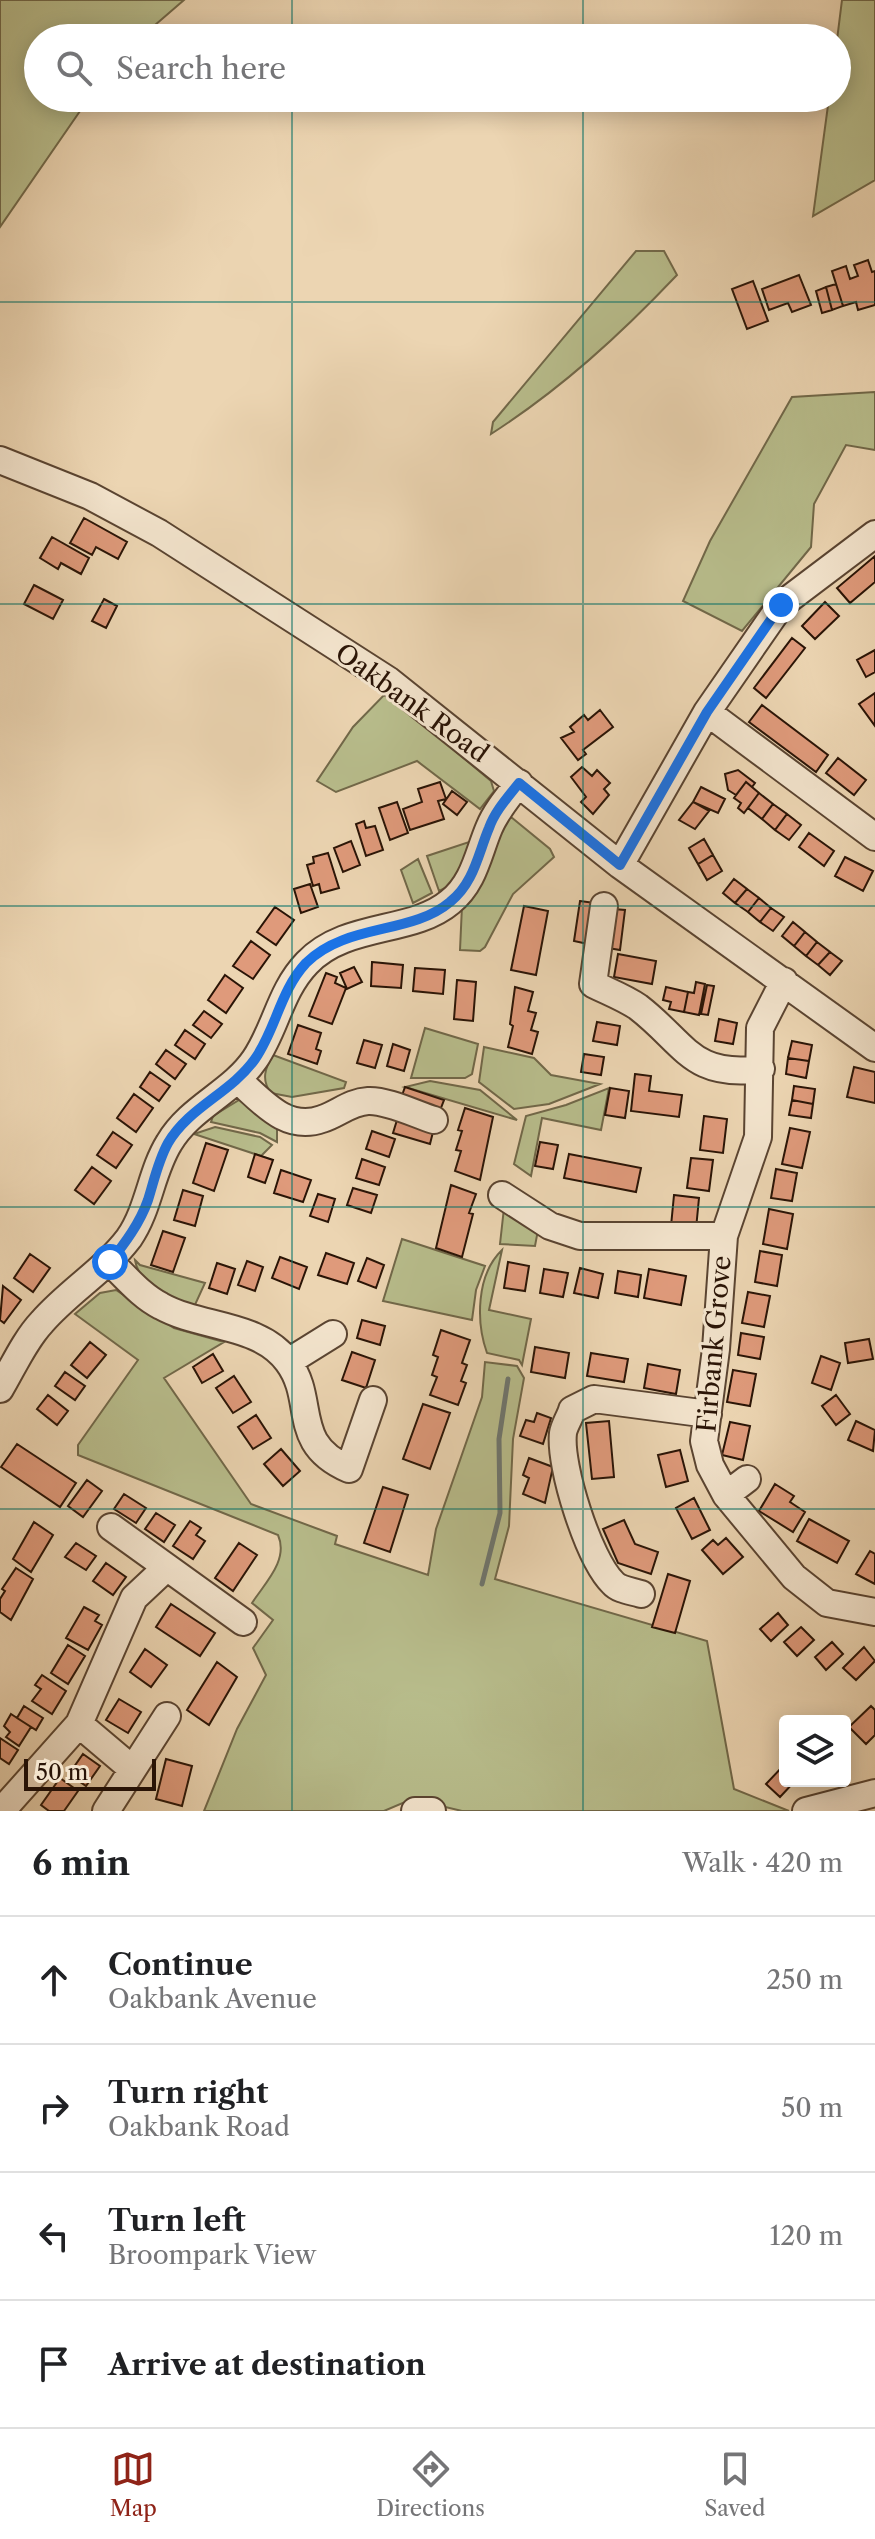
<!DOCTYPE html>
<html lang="en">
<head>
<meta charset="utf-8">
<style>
	:root { --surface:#fff; --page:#f2f2f2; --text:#202124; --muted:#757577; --line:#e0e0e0; --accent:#8f2418 }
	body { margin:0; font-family:"Libre Caslon Text",serif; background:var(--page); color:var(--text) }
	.controls { position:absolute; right:24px; bottom:24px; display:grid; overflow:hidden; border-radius:8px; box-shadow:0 4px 20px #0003 }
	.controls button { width:72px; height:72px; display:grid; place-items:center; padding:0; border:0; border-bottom:2px solid var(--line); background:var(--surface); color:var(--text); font:40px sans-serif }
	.scale { position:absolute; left:24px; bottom:20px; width:132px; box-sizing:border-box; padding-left:8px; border:4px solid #2a1406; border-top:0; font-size:22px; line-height:28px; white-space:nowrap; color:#2a1406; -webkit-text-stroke:6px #f3e4cd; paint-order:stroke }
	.stop { position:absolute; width:24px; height:24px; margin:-18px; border:6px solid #1a73e8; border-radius:50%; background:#fff }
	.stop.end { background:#1a73e8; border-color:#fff; box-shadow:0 2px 8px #0008 }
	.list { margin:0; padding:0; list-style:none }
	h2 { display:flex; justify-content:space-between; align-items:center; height:104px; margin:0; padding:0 32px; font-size:34px }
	h2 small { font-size:26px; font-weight:400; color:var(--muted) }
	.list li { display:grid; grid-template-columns:52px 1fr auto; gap:24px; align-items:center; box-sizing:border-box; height:128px; padding:0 32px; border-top:2px solid var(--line) }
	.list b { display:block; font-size:30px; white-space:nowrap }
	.list p { margin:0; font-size:26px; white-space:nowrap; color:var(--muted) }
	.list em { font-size:26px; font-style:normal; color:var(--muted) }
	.icon { flex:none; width:44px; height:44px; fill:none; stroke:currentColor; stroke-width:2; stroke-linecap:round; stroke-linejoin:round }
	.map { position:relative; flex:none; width:875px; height:1811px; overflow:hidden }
	.search { position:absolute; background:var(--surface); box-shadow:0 4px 20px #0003; left:24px; right:24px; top:24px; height:88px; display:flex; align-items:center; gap:20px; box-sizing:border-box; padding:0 28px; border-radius:44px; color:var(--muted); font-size:30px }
	.sheet { height:616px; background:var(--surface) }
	nav { display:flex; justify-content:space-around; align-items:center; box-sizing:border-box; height:112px; border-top:2px solid var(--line); background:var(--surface); font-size:22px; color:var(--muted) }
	nav a { display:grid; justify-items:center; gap:4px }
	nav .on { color:var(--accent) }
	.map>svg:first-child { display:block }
	.green { fill:#b8bd8c; stroke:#716849; stroke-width:2 }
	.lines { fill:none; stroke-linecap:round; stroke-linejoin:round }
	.stream { stroke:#6e766f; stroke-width:5 }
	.building { fill:#df9a7b; stroke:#2a1406; stroke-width:2 }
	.minor-casing { stroke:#5a4431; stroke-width:30 }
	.minor { stroke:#f3e4cd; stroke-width:26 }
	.route { stroke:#1a73e8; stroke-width:10 }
	.grid { fill:none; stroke:#0f766e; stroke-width:2; stroke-opacity:0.55 }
	.labels { text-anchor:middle; stroke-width:6; stroke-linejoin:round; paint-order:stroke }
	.street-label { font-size:26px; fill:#2a1406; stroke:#f3e4cd }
</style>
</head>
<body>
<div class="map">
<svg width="875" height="1811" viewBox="0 0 875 1811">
	<rect width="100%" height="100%" fill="#ecd5b2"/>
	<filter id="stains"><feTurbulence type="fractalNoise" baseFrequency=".0025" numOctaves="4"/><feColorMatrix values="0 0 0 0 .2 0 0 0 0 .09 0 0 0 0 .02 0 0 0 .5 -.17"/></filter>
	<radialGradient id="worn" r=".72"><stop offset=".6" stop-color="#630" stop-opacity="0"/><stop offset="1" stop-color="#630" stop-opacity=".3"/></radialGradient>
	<path class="green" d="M0 0H184L140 38H38V98H89L0 227Z
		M842 0H875V180L813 216 829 98H837V40Z
		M636 251H664L677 275C620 335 561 389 491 434L493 422Z
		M875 392V450L846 445 814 504 811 547 742 631 683 601 710 541 792 397Z
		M386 693 491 781 494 791 480 809 417 761 336 792 317 781 353 727Z
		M511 817 550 849 554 857 513 894 485 947 480 951 460 950 462 906 506 820Z
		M469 842C472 862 458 883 439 891L427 856Z
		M418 859 432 893 413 903 401 870Z
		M425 1028 478 1044 472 1074 465 1078H411Z
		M484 1047 534 1058 551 1075 600 1084 549 1104 514 1109 479 1082Z
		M273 1055 346 1082 344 1088 292 1097 271 1093C261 1080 265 1068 273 1055Z
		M430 1081 480 1090 517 1120 405 1087Z
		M609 1088 601 1130 542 1118 531 1176 514 1164 526 1116 566 1105Z
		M239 1100H244L277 1127V1142L260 1133 211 1122 213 1116Z
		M215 1127 260 1137 272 1145 261 1156 194 1134Z
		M504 1208 538 1230 535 1246 500 1244Z
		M402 1239 485 1266 476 1290 472 1320 383 1301Z
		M502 1250 489 1310 531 1319 522 1365 519 1360 487 1353C476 1322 476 1275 502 1250Z
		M135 1260 140 1265 205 1283 194 1307C172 1297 139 1287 135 1260Z
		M116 1290 174 1328 224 1342 164 1378 251 1504 337 1536 335 1544 428 1575 436 1529 482 1397 485 1362 517 1366 524 1378 513 1439 509 1526 495 1579 707 1641 734 1789 789 1811H462L412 1799 384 1811H204L237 1729 266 1675 253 1648 273 1620 252 1603C265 1583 289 1560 278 1535L78 1455V1445L138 1360 75 1314 100 1293Z"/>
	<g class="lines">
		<path class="stream" d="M482 1584 500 1513 499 1439 508 1379"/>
	</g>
	<path class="building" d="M868 260 872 272 875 271V305L858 310 856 302 843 306 832 271 846 266 850 279 858 276 854 265Z
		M799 275 811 305 792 312 788 303 769 310 762 289Z
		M753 281 768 321 747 329 732 289Z
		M836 284 843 306 832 310 826 287Z
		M826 287 832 310 822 313 816 291Z
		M84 518 127 542 118 559 96 547 92 555 70 543Z
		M52 537 89 558 81 574 61 563 58 569 40 558Z
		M875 556V582L850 603 837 588Z
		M34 585 63 600 53 619 24 604Z
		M104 599 117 606 106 628 92 621Z
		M825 602 839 616 815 639 802 626Z
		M792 638 805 648 766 698 754 688Z
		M875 650V672L866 677 857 660Z
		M875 693V726L859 704Z
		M762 705 828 755 816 772 749 722Z
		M600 710 613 727 583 750 586 754 578 760 561 738 574 732 570 727 584 715 588 720Z
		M838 758 866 780 854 795 826 773Z
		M582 767 592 776 597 770 610 783 604 789 609 795 593 814 581 802 586 797 571 777Z
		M738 770 755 783 752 787 746 782 736 795 728 790 725 774Z
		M440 782 446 799 438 801 444 819 410 830 403 809 422 802 418 789Z
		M746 782 759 793 744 813 738 808 741 803 734 798Z
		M701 787 725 799 718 813 693 802Z
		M452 791 467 802 457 815 443 804Z
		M759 793 773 804 762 819 748 808Z
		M397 802 408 833 390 840 379 808Z
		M693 802 709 811 695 829 679 820Z
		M773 804 787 814 775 830 762 819Z
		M787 814 801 825 789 840 775 830Z
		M364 821 366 828 375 826 383 850 366 856 356 824Z
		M809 833 834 851 824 866 799 847Z
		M704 839 713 855 698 864 689 848Z
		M351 841 360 865 343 872 334 848Z
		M328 853 339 888 321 893 319 884 313 886 307 865 314 863 313 857Z
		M713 855 722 871 707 880 698 864Z
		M845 857 873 871 863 891 835 876Z
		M734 879 747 889 735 903 723 893Z
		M310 884 318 907 301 913 294 889Z
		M747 889 759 898 748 912 735 903Z
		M759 898 771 908 760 922 748 912Z
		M580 901 595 903 588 944 574 941Z
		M524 906 548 911 536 975 511 970Z
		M275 907 294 920 276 945 257 932Z
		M771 908 784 917 773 931 760 922Z
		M613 909 625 910 620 950 608 948Z
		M793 922 805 932 794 946 782 936Z
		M805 932 817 942 806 956 794 946Z
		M251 941 270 955 253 979 233 966Z
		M817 942 830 952 818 965 806 956Z
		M830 952 842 961 830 975 818 965Z
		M618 954 656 961 652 984 614 977Z
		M372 962 403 965 401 988 371 986Z
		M354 967 362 982 347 989 340 973Z
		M415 968 445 970 443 994 413 991Z
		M326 973 337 977 335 983 346 988 332 1024 309 1016Z
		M225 975 243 988 226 1013 208 1000Z
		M457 980 476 982 473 1021 454 1019Z
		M696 982 705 984 699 1015 684 1012 688 992 694 993Z
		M707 985 714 986 708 1015 701 1014Z
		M515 987 533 992 528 1011 536 1013 531 1030 538 1032 532 1054 508 1047 513 1026 510 1024Z
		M666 987 688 992 684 1012 669 1009 671 1002 663 1000Z
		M204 1011 222 1024 211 1038 193 1025Z
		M719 1019 737 1023 733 1044 715 1041Z
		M597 1022 620 1026 617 1045 593 1041Z
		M298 1025 321 1033 316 1049 321 1051 317 1064 288 1054Z
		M185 1030 205 1044 195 1059 175 1045Z
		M364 1040 382 1045 375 1068 357 1063Z
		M792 1041 812 1045 809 1061 788 1058Z
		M393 1044 410 1050 404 1071 387 1066Z
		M166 1050 186 1064 175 1079 156 1064Z
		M584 1054 604 1057 601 1075 581 1072Z
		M788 1058 809 1061 806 1078 786 1074Z
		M854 1067 875 1072V1103L847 1097Z
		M150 1072 170 1086 159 1101 140 1087Z
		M635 1074 651 1076 649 1091 682 1095 679 1117 631 1111Z
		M794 1086 815 1089 813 1104 792 1100Z
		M405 1087 444 1100 439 1113 400 1101Z
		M610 1088 629 1091 625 1118 605 1115Z
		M134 1094 153 1108 136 1132 117 1118Z
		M792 1100 813 1104 811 1118 789 1115Z
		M465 1108 493 1117 480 1180 455 1171 461 1151 456 1150 462 1131 458 1130Z
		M704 1116 727 1119 723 1153 700 1150Z
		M397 1120 433 1132 430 1144 393 1133Z
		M790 1128 810 1132 802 1168 782 1164Z
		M372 1131 395 1139 389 1157 366 1149Z
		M113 1132 132 1145 116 1168 97 1155Z
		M540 1142 558 1145 553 1169 535 1166Z
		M206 1143 228 1150 214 1191 193 1183Z
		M255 1154 273 1160 265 1183 248 1177Z
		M569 1154 641 1168 636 1192 564 1178Z
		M691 1158 713 1160 709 1191 687 1188Z
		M362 1159 385 1167 379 1185 356 1178Z
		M92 1167 111 1181 94 1204 75 1190Z
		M776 1169 797 1173 792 1201 771 1198Z
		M281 1170 311 1180 303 1202 274 1193Z
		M451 1185 476 1194 469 1213 473 1214 462 1257 436 1248Z
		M353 1188 377 1195 371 1213 347 1205Z
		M183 1190 203 1196 195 1226 174 1220Z
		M318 1194 335 1199 328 1222 310 1216Z
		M674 1195 699 1198 696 1229 671 1226Z
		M769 1209 793 1214 787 1249 763 1244Z
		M163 1231 185 1238 173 1272 151 1265Z
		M760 1251 782 1255 777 1286 755 1282Z
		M326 1253 354 1263 347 1284 318 1275Z
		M30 1254 50 1268 33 1292 14 1278Z
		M280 1257 307 1267 299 1289 272 1278Z
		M367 1258 384 1265 376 1288 358 1281Z
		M247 1261 263 1267 255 1291 238 1285Z
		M508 1262 529 1266 525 1291 504 1288Z
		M217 1263 235 1269 227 1294 209 1288Z
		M580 1268 603 1274 598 1298 574 1293Z
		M544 1269 568 1273 563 1297 540 1293Z
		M649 1269 686 1276 681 1305 644 1298Z
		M618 1271 641 1275 638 1297 615 1293Z
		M3 1286 21 1300 4 1323 0 1320Z
		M748 1292 770 1296 764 1327 742 1323Z
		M362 1320 385 1326 380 1345 357 1338Z
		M441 1330 470 1340 462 1363 467 1365 461 1381 466 1383 458 1405 430 1395 437 1377 432 1375 438 1357 433 1355Z
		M741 1333 764 1337 760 1359 738 1355Z
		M869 1339 873 1359 848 1363 845 1343Z
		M90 1342 106 1355 87 1378 71 1365Z
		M535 1347 569 1353 565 1378 531 1372Z
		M352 1352 375 1360 366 1388 342 1380Z
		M591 1353 628 1359 624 1382 587 1376Z
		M213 1354 223 1371 202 1383 193 1367Z
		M821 1356 840 1363 831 1390 812 1383Z
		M648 1364 680 1370 676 1394 644 1388Z
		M733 1370 756 1374 750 1406 727 1402Z
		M65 1372 85 1386 75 1400 55 1386Z
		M234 1376 251 1402 233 1413 216 1388Z
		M48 1395 68 1411 57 1425 37 1409Z
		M836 1395 850 1414 836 1425 822 1406Z
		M423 1404 450 1413 430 1469 403 1459Z
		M537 1413 551 1418 543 1444 520 1436 526 1420 534 1422Z
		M256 1415 271 1438 253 1449 238 1427Z
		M609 1421 614 1477 592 1479 586 1423Z
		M856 1421 875 1430 873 1451 848 1440Z
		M730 1422 750 1426 743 1460 722 1455Z
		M17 1444 76 1483 60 1507 1 1467Z
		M281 1449 300 1471 283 1486 264 1464Z
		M680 1450 688 1481 666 1487 658 1455Z
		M529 1458 553 1467 545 1503 523 1494 529 1478 523 1475Z
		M87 1480 102 1491 83 1517 68 1506Z
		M775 1484 794 1496 790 1502 805 1512 793 1532 759 1511Z
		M383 1487 408 1495 390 1552 364 1543Z
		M124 1494 146 1508 136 1523 114 1509Z
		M694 1498 710 1530 692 1539 676 1508Z
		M156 1513 175 1525 164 1542 145 1529Z
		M809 1519 849 1541 837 1563 797 1541Z
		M624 1520 635 1544 658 1552 651 1574 618 1563 603 1529Z
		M190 1521 201 1528 196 1535 205 1541 193 1559 173 1546Z
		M34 1522 53 1535 31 1572 13 1559Z
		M726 1538 743 1557 723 1574 702 1550 713 1540 718 1545Z
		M76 1543 96 1556 86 1570 65 1557Z
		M239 1543 257 1555 233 1591 215 1578Z
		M870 1551 875 1554V1584L856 1574Z
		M106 1563 126 1577 113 1595 93 1581Z
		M16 1568 33 1579 11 1620 0 1612V1599L5 1591 2 1589Z
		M668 1574 690 1581 675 1633 652 1627Z
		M171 1604 215 1633 200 1656 156 1627Z
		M84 1607 99 1615 95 1621 102 1625 88 1650 66 1638Z
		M778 1613 788 1625 771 1641 760 1629Z
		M801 1627 814 1640 797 1656 784 1642Z
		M832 1642 843 1654 826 1670 815 1657Z
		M68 1645 85 1656 68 1684 51 1673Z
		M864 1647 875 1661 856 1680 843 1668Z
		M145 1649 167 1665 151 1687 130 1672Z
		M217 1662 237 1677 209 1725 187 1710Z
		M42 1675 66 1691 52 1714 32 1701 41 1689 35 1685Z
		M119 1699 141 1712 128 1733 106 1720Z
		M24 1706 43 1718 36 1730 17 1718Z
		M871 1706 875 1710V1735L866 1744 849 1727Z
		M11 1714 31 1727 19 1746 6 1737 10 1732 4 1726Z
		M0 1738 18 1750 9 1764 0 1758Z
		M83 1754 100 1766 86 1786 69 1774Z
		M166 1759 192 1766 182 1806 156 1799Z
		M785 1764V1781H795L780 1797 766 1784Z
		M60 1778 78 1791 64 1811H49L41 1805Z"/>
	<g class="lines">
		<defs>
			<path id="minor" d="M0 460 90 496 159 533 388 680 620 865 875 1048
				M707 712 875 837
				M620 865 707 712 781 605 875 534
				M604 906 593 984C607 991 625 998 638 1007 686 1044 691 1078 761 1069
				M784 981 760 1028 758 1137 724 1236 716 1349 704 1441 710 1465 726 1495 794 1577 827 1603 875 1612
				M238 1080C262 1101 286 1132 322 1119 338 1114 350 1102 368 1101 387 1100 415 1114 434 1120
				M502 1195 550 1226 580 1236H724
				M110 1262C126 1277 141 1296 161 1306 200 1328 260 1323 288 1362 317 1401 289 1443 349 1469L373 1400
				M288 1362 333 1334
				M0 1389C13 1367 25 1340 42 1322 69 1291 104 1271 129 1238 149 1209 151 1172 169 1143 190 1107 232 1093 255 1059 276 1028 280 991 307 963 346 922 412 934 450 902 474 883 478 854 489 828 496 811 508 797 519 783
				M726 1495 747 1479
				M111 1527 243 1622
				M641 1594C632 1591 619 1590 613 1583 589 1560 559 1466 563 1433 564 1426 570 1417 572 1410L594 1399 708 1414
				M79 1724 131 1768
				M5 1807 79 1724 134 1598 166 1568
				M106 1811 167 1716
				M415 1811H432
				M806 1811 875 1793"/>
		</defs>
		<use href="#minor" class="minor-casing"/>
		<use href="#minor" class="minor"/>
	</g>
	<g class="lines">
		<path class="route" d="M110 1262C125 1243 140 1223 148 1200 154 1181 158 1161 168 1143 189 1107 231 1093 255 1059 276 1029 280 991 306 963 346 923 411 935 450 902 474 883 478 854 489 828 495 811 508 797 519 783L620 865 707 712 781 605"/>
	</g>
	<path class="grid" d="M292 0V38M583 0V38M292 98V1811M583 98V1811M0 302H875M0 604H875M0 906H875M0 1207H875M0 1509H875"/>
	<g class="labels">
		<g class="street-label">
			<text transform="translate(412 703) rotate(36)" y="9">Oakbank Road</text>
			<text transform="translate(714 1344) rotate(-85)" y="9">Firbank Grove</text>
		</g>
	</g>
	<rect width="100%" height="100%" filter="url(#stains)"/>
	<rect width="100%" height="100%" fill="url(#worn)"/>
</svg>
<div class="controls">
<button><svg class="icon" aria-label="layers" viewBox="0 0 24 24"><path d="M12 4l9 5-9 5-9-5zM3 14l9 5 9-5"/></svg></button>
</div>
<div class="scale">50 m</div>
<div class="stop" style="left:110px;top:1262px"></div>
<div class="stop end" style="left:781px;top:605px"></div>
<div class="search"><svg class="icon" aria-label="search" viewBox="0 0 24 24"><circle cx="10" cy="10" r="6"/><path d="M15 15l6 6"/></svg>Search here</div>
</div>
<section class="sheet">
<h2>6 min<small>Walk · 420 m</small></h2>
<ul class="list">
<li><svg class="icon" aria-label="ahead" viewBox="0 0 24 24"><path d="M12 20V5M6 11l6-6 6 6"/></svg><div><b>Continue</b><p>Oakbank Avenue</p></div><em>250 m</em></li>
<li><svg class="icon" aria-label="right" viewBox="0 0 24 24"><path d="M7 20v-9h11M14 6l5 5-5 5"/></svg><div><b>Turn right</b><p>Oakbank Road</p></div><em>50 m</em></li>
<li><svg class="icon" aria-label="left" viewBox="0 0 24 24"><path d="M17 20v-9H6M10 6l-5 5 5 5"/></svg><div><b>Turn left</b><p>Broompark View</p></div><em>120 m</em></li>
<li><svg class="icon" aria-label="arrive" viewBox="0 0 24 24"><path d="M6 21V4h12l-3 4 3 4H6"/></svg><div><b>Arrive at destination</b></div></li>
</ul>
</section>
<nav>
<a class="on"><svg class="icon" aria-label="map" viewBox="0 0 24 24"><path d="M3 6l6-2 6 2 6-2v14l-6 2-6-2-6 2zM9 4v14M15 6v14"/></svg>Map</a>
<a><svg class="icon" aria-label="directions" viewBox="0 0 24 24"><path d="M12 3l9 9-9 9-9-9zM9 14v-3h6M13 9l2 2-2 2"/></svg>Directions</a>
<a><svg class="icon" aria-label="saved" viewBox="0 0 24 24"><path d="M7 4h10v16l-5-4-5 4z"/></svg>Saved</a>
</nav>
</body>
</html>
